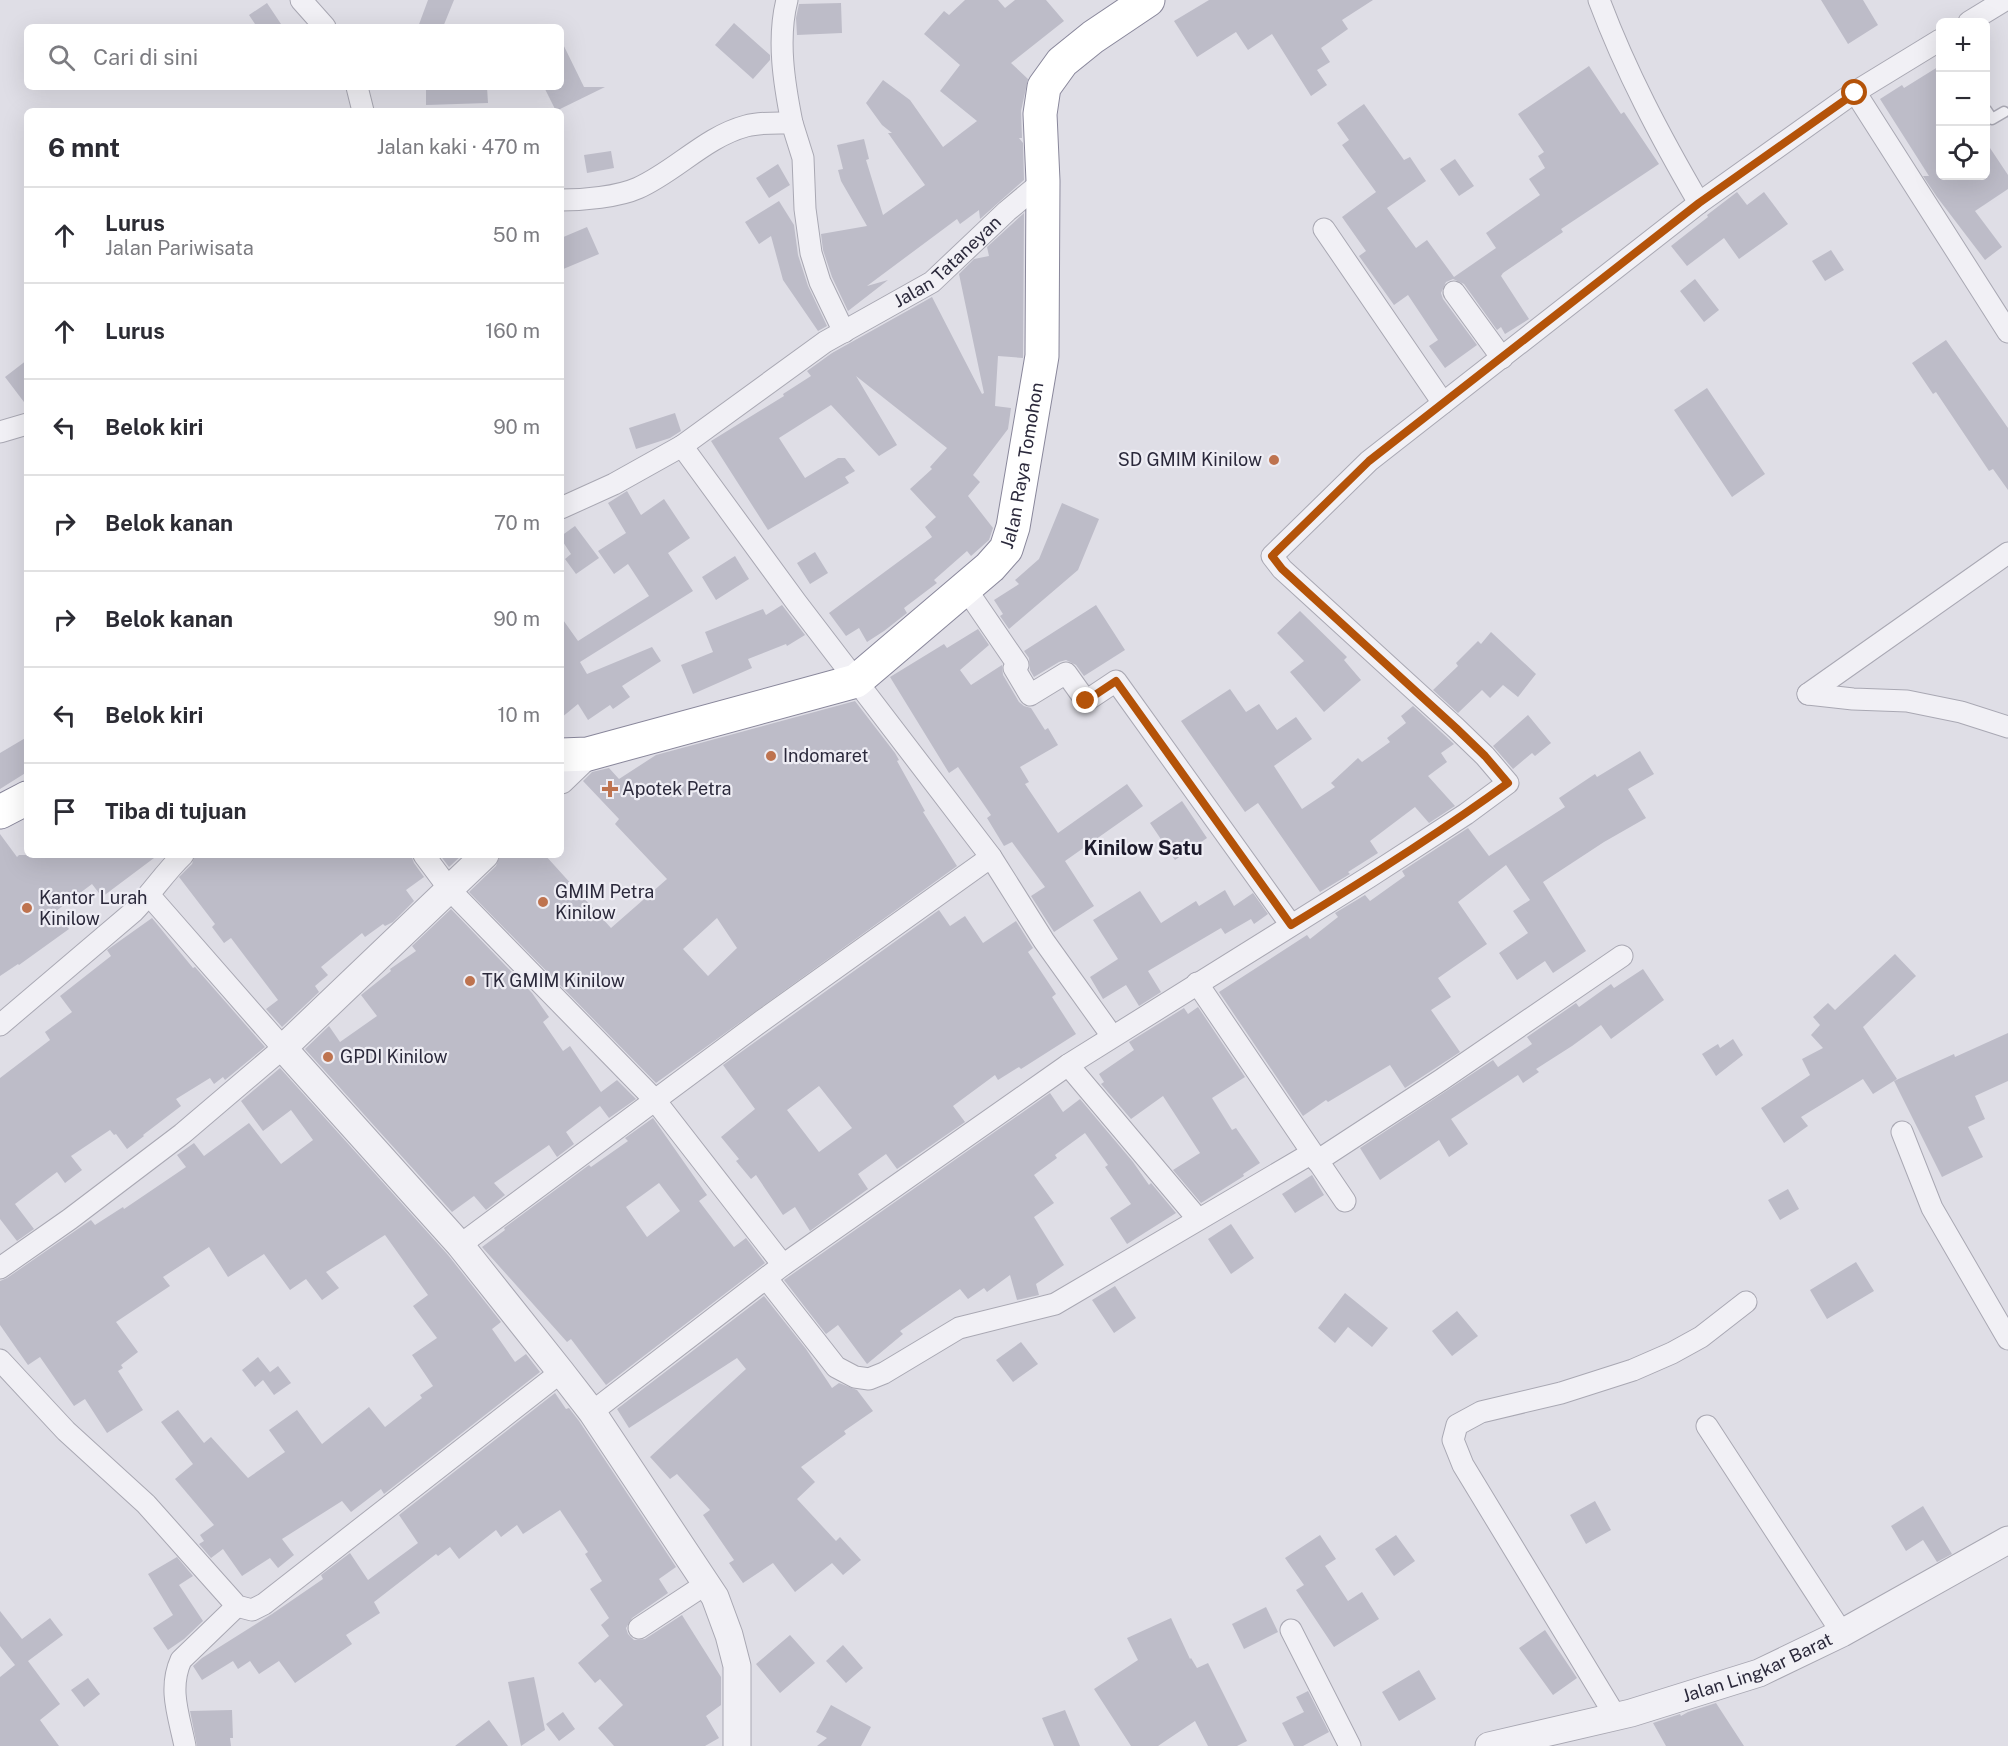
<!DOCTYPE html>
<html lang="id">
<head>
<meta charset="utf-8">
<style>
	:root { --surface:#fff; --page:#f7f7f7; --text:#2b2b33; --muted:#7c7c81; --line:#e1e1e2 }
	body { margin:0; font-family:"Public Sans",sans-serif; background:var(--page); color:var(--text) }
	.controls { position:absolute; right:18px; top:18px; display:grid; overflow:hidden; border-radius:9px; box-shadow:0 6px 24px #0002 }
	.controls button { width:54px; height:54px; display:grid; place-items:center; padding:0; border:0; border-bottom:2px solid var(--line); background:var(--surface); color:var(--text); font:30px sans-serif }
	.stop { position:absolute; width:18px; height:18px; margin:-14px; border:4px solid #b45309; border-radius:50%; background:#fff }
	.stop.end { background:#b45309; border-color:#fff; box-shadow:0 2px 6px #0008 }
	.list { margin:0; padding:0; list-style:none }
	h2 { display:flex; justify-content:space-between; align-items:center; height:78px; margin:0; padding:0 24px; font-size:26px }
	h2 small { font-size:20px; font-weight:400; color:var(--muted) }
	.list li { display:grid; grid-template-columns:39px 1fr auto; gap:18px; align-items:center; box-sizing:border-box; height:96px; padding:0 24px; border-top:2px solid var(--line) }
	.list b { display:block; font-size:22px; white-space:nowrap }
	.list p { margin:0; font-size:20px; white-space:nowrap; color:var(--muted) }
	.list em { font-size:20px; font-style:normal; color:var(--muted) }
	.icon { flex:none; width:33px; height:33px; fill:none; stroke:currentColor; stroke-width:2; stroke-linecap:round; stroke-linejoin:round }
	.map { position:relative; flex:none; width:2008px; height:1746px; overflow:hidden }
	.search { position:absolute; background:var(--surface); box-shadow:0 6px 24px #0002; left:24px; top:24px; width:540px; height:66px; display:flex; align-items:center; gap:15px; box-sizing:border-box; padding:0 21px; border-radius:9px; color:var(--muted); font-size:22px }
	.panel { position:absolute; background:var(--surface); box-shadow:0 6px 24px #0002; left:24px; top:108px; width:540px; height:750px; border-radius:9px }
	.map>svg:first-child { display:block }
	.building { fill:#bdbcc8; fill-rule:evenodd }
	.lines { fill:none; stroke-linecap:round; stroke-linejoin:round }
	.service-casing { stroke:#a9a8b3; stroke-width:13 }
	.minor-casing { stroke:#a9a8b3; stroke-width:23 }
	.tertiary-casing { stroke:#a9a8b3; stroke-width:29 }
	.trunk-casing { stroke:#89879b; stroke-width:35 }
	.service { stroke:#f1f0f5; stroke-width:10 }
	.minor { stroke:#f1f0f5; stroke-width:21 }
	.tertiary { stroke:#f1f0f5; stroke-width:27 }
	.trunk { stroke:#fff; stroke-width:33 }
	.route { stroke:#b45309; stroke-width:8 }
	.poi-dot { fill:#be734f; stroke:#eeedf4; stroke-width:2 }
	.labels { text-anchor:middle; stroke-width:4.5; stroke-linejoin:round; paint-order:stroke }
	.street-label { font-size:18px; fill:#2b293b; stroke:#eeedf4 }
	.poi-label { font-size:18px; fill:#2b293b; stroke:#eeedf4; text-anchor:start }
	.neighbourhood-label { font-size:20px; font-weight:bold; fill:#1d1b2c; stroke:#eeedf4 }
</style>
</head>
<body>
<div class="map">
<svg width="2008" height="1746" viewBox="0 0 2008 1746">
	<rect width="100%" height="100%" fill="#dfdee6"/>
	<path class="building" d="M428 0H454L443 27H418Z
		M965 0H998L1005 8 1015 0H1046L1064 21 1011 63 1028 79 1021 111 1022 138H1019L1023 143 1024 180 980 219 979 210 960 224 957 219 867 286 888 280 848 311 832 277 823 250 821 234 867 226 841 181 838 170 843 169 837 145 864 139 869 159 866 160 883 215 925 185 888 133H892L882 125 866 103 883 80 910 100 943 147 977 121 940 91 960 65 924 34 944 11 949 15Z
		M1209 0H1373L1342 20 1348 29 1321 48 1330 62 1317 70 1327 85 1311 96 1272 34 1248 50 1236 32 1197 57 1174 21Z
		M1821 0H1863L1878 25 1848 44Z
		M267 3 283 27H257L249 15Z
		M841 3 842 33 797 35 796 18 799 4Z
		M734 23 770 55V60L753 79 715 45Z
		M561 40 584 87H605L556 111 544 87H561Z
		M1941 65V176H1986V142L2008 175V189L1975 211 2002 247 1985 260 1937 197 1923 176H1929L1880 99 1902 85 1904 88Z
		M1589 66 1621 114 1624 112 1659 164 1561 229 1563 232 1503 273 1501 276 1529 319 1505 334 1501 327 1497 330 1464 284 1453 279 1446 282 1441 293 1443 299 1477 345 1445 368 1429 346 1438 340 1408 295 1394 305 1359 256 1366 251 1342 217 1376 192 1342 145 1349 140 1337 123 1364 104 1404 160 1410 157 1426 181 1387 208 1416 248 1427 240 1454 277 1496 248 1486 233 1540 195 1529 179 1545 168 1538 156 1544 152 1518 114Z
		M426 87H487L488 103 426 105Z
		M611 151 614 168 587 173 584 155Z
		M1455 159 1474 186 1459 196 1440 169Z
		M778 164 790 185 769 198 756 178Z
		M1737 192 1747 205 1764 192 1788 224 1739 259 1724 238 1687 266 1671 246 1708 217 1707 215Z
		M779 201 794 225 798 255 808 286 827 326 818 331 783 280 771 236 759 244 745 222Z
		M1024 213 1023 358 998 356 995 406 1011 408 1008 429 973 475 980 482 968 496 993 528 989 540 971 556 967 551 934 580 937 583 904 608 907 613 884 631 867 642 859 628 846 636 829 613 932 537 925 527 936 517 910 489 932 469 930 467 947 448 856 376 897 445 879 456 831 405 779 438 805 478 838 458H845L855 471 845 477 849 483 768 530 711 441 784 396 783 394 811 376 807 371 832 353 932 297 982 394 984 393 959 274 974 259 989 256 987 247Z
		M587 227 599 254 561 270V238Z
		M1831 250 1844 270 1825 281 1812 261Z
		M1695 279 1719 310 1704 322 1680 291Z
		M1946 340 2008 428V490L1993 469 1989 471 1936 392 1933 394 1912 363Z
		M27 360V406L5 377Z
		M1707 388 1765 474 1732 497 1674 410Z
		M675 413 681 431 670 438 636 449 629 428Z
		M627 491 641 515 664 499 690 538 668 553 693 591 580 662 587 674 652 647 661 661 622 686 630 697 613 709 610 705 588 720 578 704 561 718V617L578 641 649 596 628 564 614 574 598 551 626 533 608 503Z
		M1062 503 1099 519 1078 570 1009 629 1000 616 1003 614 994 600 1019 584 1015 580 1039 559Z
		M575 526 599 558 576 574 565 559 571 554 561 539V536Z
		M815 552 828 573 810 584 797 563Z
		M735 556 749 579 716 600 702 577Z
		M782 605 805 635 787 646 786 644 748 659 752 668 693 694 681 665 713 652 705 632 763 609 766 615Z
		M1096 605 1125 650 1084 676 1076 665 1066 660 1059 662 1034 677 1030 670 1029 658 1024 651Z
		M1300 611 1347 657 1344 660 1361 680 1324 712 1290 672 1304 661 1277 633Z
		M978 629 989 645 960 670 971 685 1002 665 1003 675 1019 702 1024 706 1031 708 1045 730 1048 728 1058 745 1020 767 1029 782 1025 784 1058 833 1127 784 1143 806 1065 861 1094 906 1054 932 1031 896 1045 887 1012 842 1004 846 987 818 991 815 958 767 949 773 890 677 944 644 947 648Z
		M1491 632 1536 674 1518 697 1503 685 1490 698 1482 690 1458 713 1433 690 1458 666 1456 663 1478 641 1481 644Z
		M1230 689 1246 712 1259 704 1277 730 1296 717 1312 739 1274 766 1302 809 1335 787 1331 783 1358 758 1362 762 1390 742 1387 738 1406 723 1401 716 1413 706 1454 744 1441 753 1447 762 1428 776 1455 806 1429 823 1415 807 1370 841 1378 853 1348 872 1350 874 1320 892 1258 803 1245 812 1181 721Z
		M855 701 895 753 899 760 897 761 925 811 923 812 957 866 656 1083 469 892 496 866 500 855H545L611 928 667 879 615 824 619 819 583 781 592 772 609 768 619 779 656 755ZM717 918 737 948 708 976 683 949Z
		M1528 715 1551 743 1535 756 1532 753 1513 769 1493 746Z
		M27 737V772L0 789V753Z
		M1640 751 1654 774 1628 789 1646 818 1604 842 1543 882 1586 951 1553 973 1545 961 1517 980 1499 953 1528 933 1513 911 1530 900 1506 865 1458 902 1487 944 1438 978 1451 997 1431 1010 1460 1052 1405 1088 1390 1065 1328 1102 1326 1100 1303 1116 1219 992 1307 935 1310 939 1338 917 1335 913 1365 895 1370 901 1405 876 1402 871 1468 828 1489 856 1565 807 1559 798 1595 774 1597 777Z
		M1182 801 1207 838 1175 860 1150 823Z
		M0 834 17 857 19 855H158L102 897 92 884 56 911 69 929 19 965 18 964 0 976Z
		M195 855H411L414 863 424 877 406 890 414 901 393 922 385 926 383 924 365 937 362 933 321 967 328 975 315 986 319 992 282 1027 266 1009 278 1000 231 938 224 943 212 927 215 924 179 877 192 864Z
		M440 855H462L449 867Z
		M1225 890 1234 906 1253 893 1268 914 1254 924 1251 919 1225 934 1221 928 1148 971 1161 992 1139 1006 1126 985 1103 999 1090 977 1118 959 1093 920 1140 891 1161 923 1196 901 1199 906Z
		M451 909 532 993 549 1017 543 1022 563 1051 570 1046 601 1092 617 1080 636 1099 609 1118 600 1106 566 1132 574 1144 557 1157 549 1145 494 1183 505 1195 486 1210 474 1196 452 1212 305 1049 329 1026 340 1042 377 1016 361 995 391 971 390 969 416 951 412 946Z
		M939 910 950 926 965 916 983 943 1016 921 1033 948 1028 952 1056 994 1052 997 1076 1034 1021 1069 1019 1067 998 1080 995 1075 953 1106 965 1122 897 1169 886 1154 858 1174 868 1189 810 1231 795 1207 783 1215 756 1175 751 1179 736 1161 739 1159 721 1137 755 1109 723 1065ZM819 1086 852 1128 819 1152 787 1110Z
		M152 918 193 968 195 967 265 1047 225 1080 223 1077 214 1084 210 1078 176 1099 181 1106 143 1135 144 1136 127 1149 116 1134 114 1135 110 1130 71 1156 82 1170 65 1183 57 1172 15 1204 34 1229 17 1241 0 1219V1078L50 1040 45 1032 72 1012 60 996 111 956 107 950Z
		M1895 954 1916 976 1863 1027 1897 1079 1873 1094 1863 1079 1801 1117 1808 1126 1784 1143 1761 1108 1810 1075 1802 1059 1823 1048 1811 1035 1820 1025 1813 1017 1828 1003 1835 1010Z
		M1643 969 1664 1000 1611 1039 1601 1025 1572 1046 1536 1069 1539 1072 1523 1083 1518 1075 1451 1119 1468 1144 1449 1157 1439 1140 1380 1180 1360 1148 1493 1060 1498 1067 1532 1044 1527 1037 1576 1003 1579 1007 1611 984 1614 988Z
		M1198 1007 1245 1077 1212 1098 1232 1130 1236 1128 1260 1163 1243 1174 1244 1176 1201 1203 1173 1170 1200 1153 1163 1096 1131 1119 1101 1084 1104 1082 1099 1074 1134 1050 1129 1042 1184 1008 1188 1014Z
		M2008 1033V1081L1975 1096 1985 1119 1968 1127 1983 1157 1942 1177 1894 1081 1954 1054 1955 1057Z
		M1733 1039 1743 1055 1716 1076 1702 1054 1718 1044 1720 1048Z
		M280 1068 448 1255 501 1322 492 1329 515 1362 526 1354 540 1372 384 1494 381 1489 351 1512 342 1501 282 1539 294 1555 278 1568 270 1558 242 1576 223 1549 211 1558 199 1544 204 1541 200 1535 214 1525 175 1479 193 1464 161 1422 178 1410 204 1443 211 1437 248 1478 285 1452 269 1430 297 1410 322 1444 369 1407 385 1427 422 1398 420 1395 433 1386 412 1355 437 1338 413 1306 428 1295 385 1235 326 1272 339 1288 322 1300 306 1279 290 1290 264 1254 228 1277 209 1247 163 1277 170 1286 116 1322 138 1352 121 1365 123 1368 118 1371 143 1410 107 1433 85 1399 74 1406 40 1357 28 1365 0 1325V1281L7 1278 85 1224 91 1220 95 1225 123 1207 124 1209 186 1167 177 1155 194 1143 204 1156 249 1123 281 1164 313 1140 291 1110 263 1131 241 1101Z
		M1050 1093 1063 1112 1080 1099 1133 1162 1149 1185 1151 1183 1176 1213 1127 1244 1110 1218 1131 1204 1105 1167 1108 1165 1085 1133 1055 1155 1057 1158 1034 1175 1054 1203 1034 1217 1064 1265 1036 1284 1039 1295 1017 1300 1010 1275 987 1292 984 1288 968 1299 960 1289 900 1331 903 1334 867 1364 838 1325 826 1334 784 1280Z
		M653 1118 707 1195 699 1201 734 1247 746 1238 765 1263 606 1385 571 1339 567 1342 482 1247 505 1230 504 1228 589 1165 591 1167 628 1141 625 1138ZM659 1183 680 1211 647 1237 626 1207Z
		M1312 1175 1324 1195 1295 1213 1282 1194Z
		M1788 1189 1799 1209 1780 1220 1768 1200Z
		M1231 1224 1254 1258 1231 1274 1208 1239Z
		M1856 1262 1874 1291 1827 1319 1810 1290Z
		M1115 1286 1136 1318 1114 1333 1092 1300Z
		M1345 1293 1388 1328 1372 1347 1348 1327 1335 1343 1318 1328Z
		M764 1296 806 1349 832 1388 839 1383 857 1390 873 1411 844 1431 846 1434 801 1467 815 1482 797 1499 836 1541 840 1537 861 1560 843 1575 832 1563 795 1592 773 1563 743 1583 729 1563 734 1560 703 1515 710 1510 677 1474 670 1479 650 1457 746 1369 737 1358 629 1428 617 1409Z
		M1457 1311 1478 1336 1452 1356 1432 1331Z
		M1021 1342 1038 1364 1013 1382 996 1360Z
		M258 1357 270 1372 278 1366 291 1383 274 1395 263 1380 255 1387 242 1370Z
		M555 1393 566 1409 569 1408 579 1421 676 1567 659 1579 668 1593 632 1618 626 1628 628 1634 634 1640 645 1639 682 1615 721 1677V1705L706 1716 719 1738 705 1746H614L598 1728 623 1705 600 1679 595 1683 578 1663 609 1636 601 1625 609 1618 590 1589 602 1581 585 1554 588 1552 560 1510 523 1534 517 1525 501 1537 496 1530 459 1559 450 1547 438 1556 436 1554 374 1602 380 1613 346 1635 352 1644 295 1683 279 1661 259 1674 250 1661 238 1669 233 1661 202 1680 193 1666 202 1658 272 1614 323 1579 321 1575 350 1553 368 1580 418 1543 399 1515Z
		M1595 1501 1611 1530 1586 1544 1570 1515Z
		M1923 1506 1952 1554 1937 1562 1923 1540 1906 1551 1891 1526Z
		M1320 1535 1336 1559 1325 1566 1348 1601 1362 1592 1379 1619 1334 1647 1296 1590 1304 1585 1285 1558Z
		M1396 1535 1415 1561 1394 1576 1375 1549Z
		M177 1557 193 1576 179 1585 203 1621 184 1639 168 1650 153 1628 173 1615 148 1574Z
		M1266 1607 1278 1632 1244 1649 1232 1624Z
		M0 1611 22 1639 50 1618 63 1635 28 1661 60 1704 40 1720 59 1746H0V1677L15 1665 0 1646Z
		M1171 1618 1190 1659 1191 1658 1197 1668 1208 1663 1247 1741 1237 1746H1208L1195 1721 1158 1746H1131L1094 1689 1138 1660 1127 1638Z
		M1545 1630 1577 1678 1553 1695 1519 1648Z
		M790 1635 815 1663 780 1693 756 1664Z
		M843 1645 863 1668 846 1683 826 1661Z
		M1419 1670 1436 1699 1399 1721 1382 1692Z
		M534 1677 545 1730 521 1746 508 1682Z
		M88 1678 100 1694 84 1707 71 1690Z
		M1308 1691 1329 1732 1303 1746H1294L1282 1723 1304 1712 1296 1697Z
		M1716 1703 1744 1746H1666L1653 1723 1680 1714 1681 1716 1688 1712Z
		M831 1705 871 1727 861 1746H817L827 1738 816 1732Z
		M232 1710 233 1738H230L231 1746H197L190 1711Z
		M1065 1710 1080 1746H1054L1042 1718Z
		M563 1712 575 1729 559 1741 546 1724Z
		M489 1720 508 1746H455Z"/>
	<g class="lines">
		<defs>
			<path id="service" d="M1986 110 1992 119 2004 112"/>
			<g id="minor">
				<path d="M301 0 325 27"/>
				<path d="M787 0C777 39 784 83 792 123"/>
				<path d="M1599 0C1626 72 1660 136 1699 203"/>
				<path d="M1969 22 2005 0"/>
				<path d="M357 87 363 111"/>
				<path d="M1855 92 2008 332"/>
				<path d="M561 200C583 200 618 197 638 188 676 171 705 137 746 126 760 122 777 123 792 123L803 158 805 209 811 253 820 282 844 332"/>
				<path d="M1324 229 1443 403"/>
				<path d="M1454 292 1502 358"/>
				<path d="M0 432 27 424"/>
				<path d="M682 446 796 602 991 857 1044 941 1112 1036"/>
				<path id="s1" d="M561 508 614 484 682 446 825 342 932 282 1007 211 1043 181"/>
				<path d="M966 589 1018 665 1014 668 1030 695 1066 673 1086 701 1116 681 1291 925"/>
				<path d="M1808 694 2008 553"/>
				<path d="M1808 694 1853 699 1907 701 1961 712 2008 727"/>
				<path d="M424 855 450 890 654 1099 783 1265"/>
				<path d="M1197 983 1345 1201"/>
				<path d="M0 1025 133 912C151 894 165 872 183 855"/>
				<path d="M1068 1065 1198 1219"/>
				<path d="M1902 1132 1932 1208 2008 1339"/>
				<path d="M1317 1161 1441 1080 1622 956"/>
				<path d="M460 1245 763 1020 991 857"/>
				<path d="M0 1268 70 1219 182 1134 283 1048 149 895"/>
				<path d="M767 1279 836 1367 855 1377 869 1379 884 1373 959 1328 1055 1304 1312 1153"/>
				<path d="M0 1360 66 1431 146 1504 237 1606 252 1610 264 1604 561 1372"/>
				<path d="M592 1412 783 1265 1068 1065 1369 877 1466 814 1508 783 1485 756 1456 728 1282 569 1272 556 1369 461 1699 203 1855 92 1940 40"/>
				<path d="M1707 1426 1842 1633"/>
				<path d="M639 1628 706 1584"/>
				<path d="M1291 1630 1350 1746"/>
				<path d="M1616 1717 1463 1465 1453 1440 1457 1425 1481 1412 1561 1393 1633 1370 1672 1353 1701 1337 1746 1302"/>
				<path d="M185 1746C179 1716 168 1689 181 1660L237 1606"/>
			</g>
			<g id="tertiary">
				<path d="M561 780 588 754"/>
				<path d="M485 855 283 1048 460 1245 561 1372 592 1412 715 1597 729 1635 737 1666V1746"/>
				<path id="s2" d="M1489 1746 1631 1713 1759 1673 1842 1633 2008 1540"/>
			</g>
			<g id="trunk">
				<path id="s3" d="M561 755 588 754 856 681 990 567 1006 549 1013 527 1042 356 1043 181 1040 114 1044 87 1062 62 1093 37 1148 0"/>
				<path d="M0 812 27 798"/>
			</g>
		</defs>
		<use href="#service" class="service-casing"/>
		<use href="#minor" class="minor-casing"/>
		<use href="#tertiary" class="tertiary-casing"/>
		<use href="#trunk" class="trunk-casing"/>
		<use href="#service" class="service"/>
		<use href="#minor" class="minor"/>
		<use href="#tertiary" class="tertiary"/>
		<use href="#trunk" class="trunk"/>
	</g>
	<g class="lines">
		<path class="route" d="M1086 701 1116 681 1291 925C1365 880 1438 834 1508 783L1485 756 1456 728 1282 569 1272 556 1369 461 1699 203 1855 93"/>
	</g>
	<g class="poi-dot">
		<circle cx="1274" cy="460" r="6"/>
		<circle cx="771" cy="756" r="6"/>
		<path d="M607 780h6v6h6v6h-6v6h-6v-6h-6v-6h6z"/>
		<circle cx="543" cy="902" r="6"/>
		<circle cx="27" cy="908" r="6"/>
		<circle cx="470" cy="981" r="6"/>
		<circle cx="328" cy="1057" r="6"/>
	</g>
	<g class="labels">
		<g class="street-label">
			<text dy="6" stroke="none"><textPath href="#s1" startOffset="460">Jalan Tataneyan</textPath></text>
			<text dy="6" stroke="none"><textPath href="#s3" startOffset="590">Jalan Raya Tomohon</textPath></text>
			<text dy="6" stroke="none"><textPath href="#s2" startOffset="280">Jalan Lingkar Barat</textPath></text>
		</g>
		<g class="poi-label">
			<text x="1262" y="466" text-anchor="end">SD GMIM Kinilow</text>
			<text x="783" y="762">Indomaret</text>
			<text x="622" y="795">Apotek Petra</text>
			<text x="555" y="898">GMIM Petra<tspan x="555" dy="21">Kinilow</tspan></text>
			<text x="39" y="904">Kantor Lurah<tspan x="39" dy="21">Kinilow</tspan></text>
			<text x="482" y="987">TK GMIM Kinilow</text>
			<text x="340" y="1063">GPDI Kinilow</text>
		</g>
		<g class="neighbourhood-label">
			<text x="1143" y="855">Kinilow Satu</text>
		</g>
	</g>
</svg>
<div class="controls">
<button>+</button>
<button>−</button>
<button><svg class="icon" aria-label="locate" viewBox="0 0 24 24"><circle cx="12" cy="12" r="6"/><path d="M12 2v4M12 18v4M2 12h4M18 12h4"/></svg></button>
</div>
<div class="stop" style="left:1855px;top:93px"></div>
<div class="stop end" style="left:1086px;top:701px"></div>
<div class="search"><svg class="icon" aria-label="search" viewBox="0 0 24 24"><circle cx="10" cy="10" r="6"/><path d="M15 15l6 6"/></svg>Cari di sini</div>
<section class="panel">
<h2>6 mnt<small>Jalan kaki · 470 m</small></h2>
<ul class="list">
<li><svg class="icon" aria-label="ahead" viewBox="0 0 24 24"><path d="M12 20V5M6 11l6-6 6 6"/></svg><div><b>Lurus</b><p>Jalan Pariwisata</p></div><em>50 m</em></li>
<li><svg class="icon" aria-label="ahead" viewBox="0 0 24 24"><path d="M12 20V5M6 11l6-6 6 6"/></svg><div><b>Lurus</b></div><em>160 m</em></li>
<li><svg class="icon" aria-label="left" viewBox="0 0 24 24"><path d="M17 20v-9H6M10 6l-5 5 5 5"/></svg><div><b>Belok kiri</b></div><em>90 m</em></li>
<li><svg class="icon" aria-label="right" viewBox="0 0 24 24"><path d="M7 20v-9h11M14 6l5 5-5 5"/></svg><div><b>Belok kanan</b></div><em>70 m</em></li>
<li><svg class="icon" aria-label="right" viewBox="0 0 24 24"><path d="M7 20v-9h11M14 6l5 5-5 5"/></svg><div><b>Belok kanan</b></div><em>90 m</em></li>
<li><svg class="icon" aria-label="left" viewBox="0 0 24 24"><path d="M17 20v-9H6M10 6l-5 5 5 5"/></svg><div><b>Belok kiri</b></div><em>10 m</em></li>
<li><svg class="icon" aria-label="arrive" viewBox="0 0 24 24"><path d="M6 21V4h12l-3 4 3 4H6"/></svg><div><b>Tiba di tujuan</b></div></li>
</ul>
</section>
</div>
</body>
</html>
